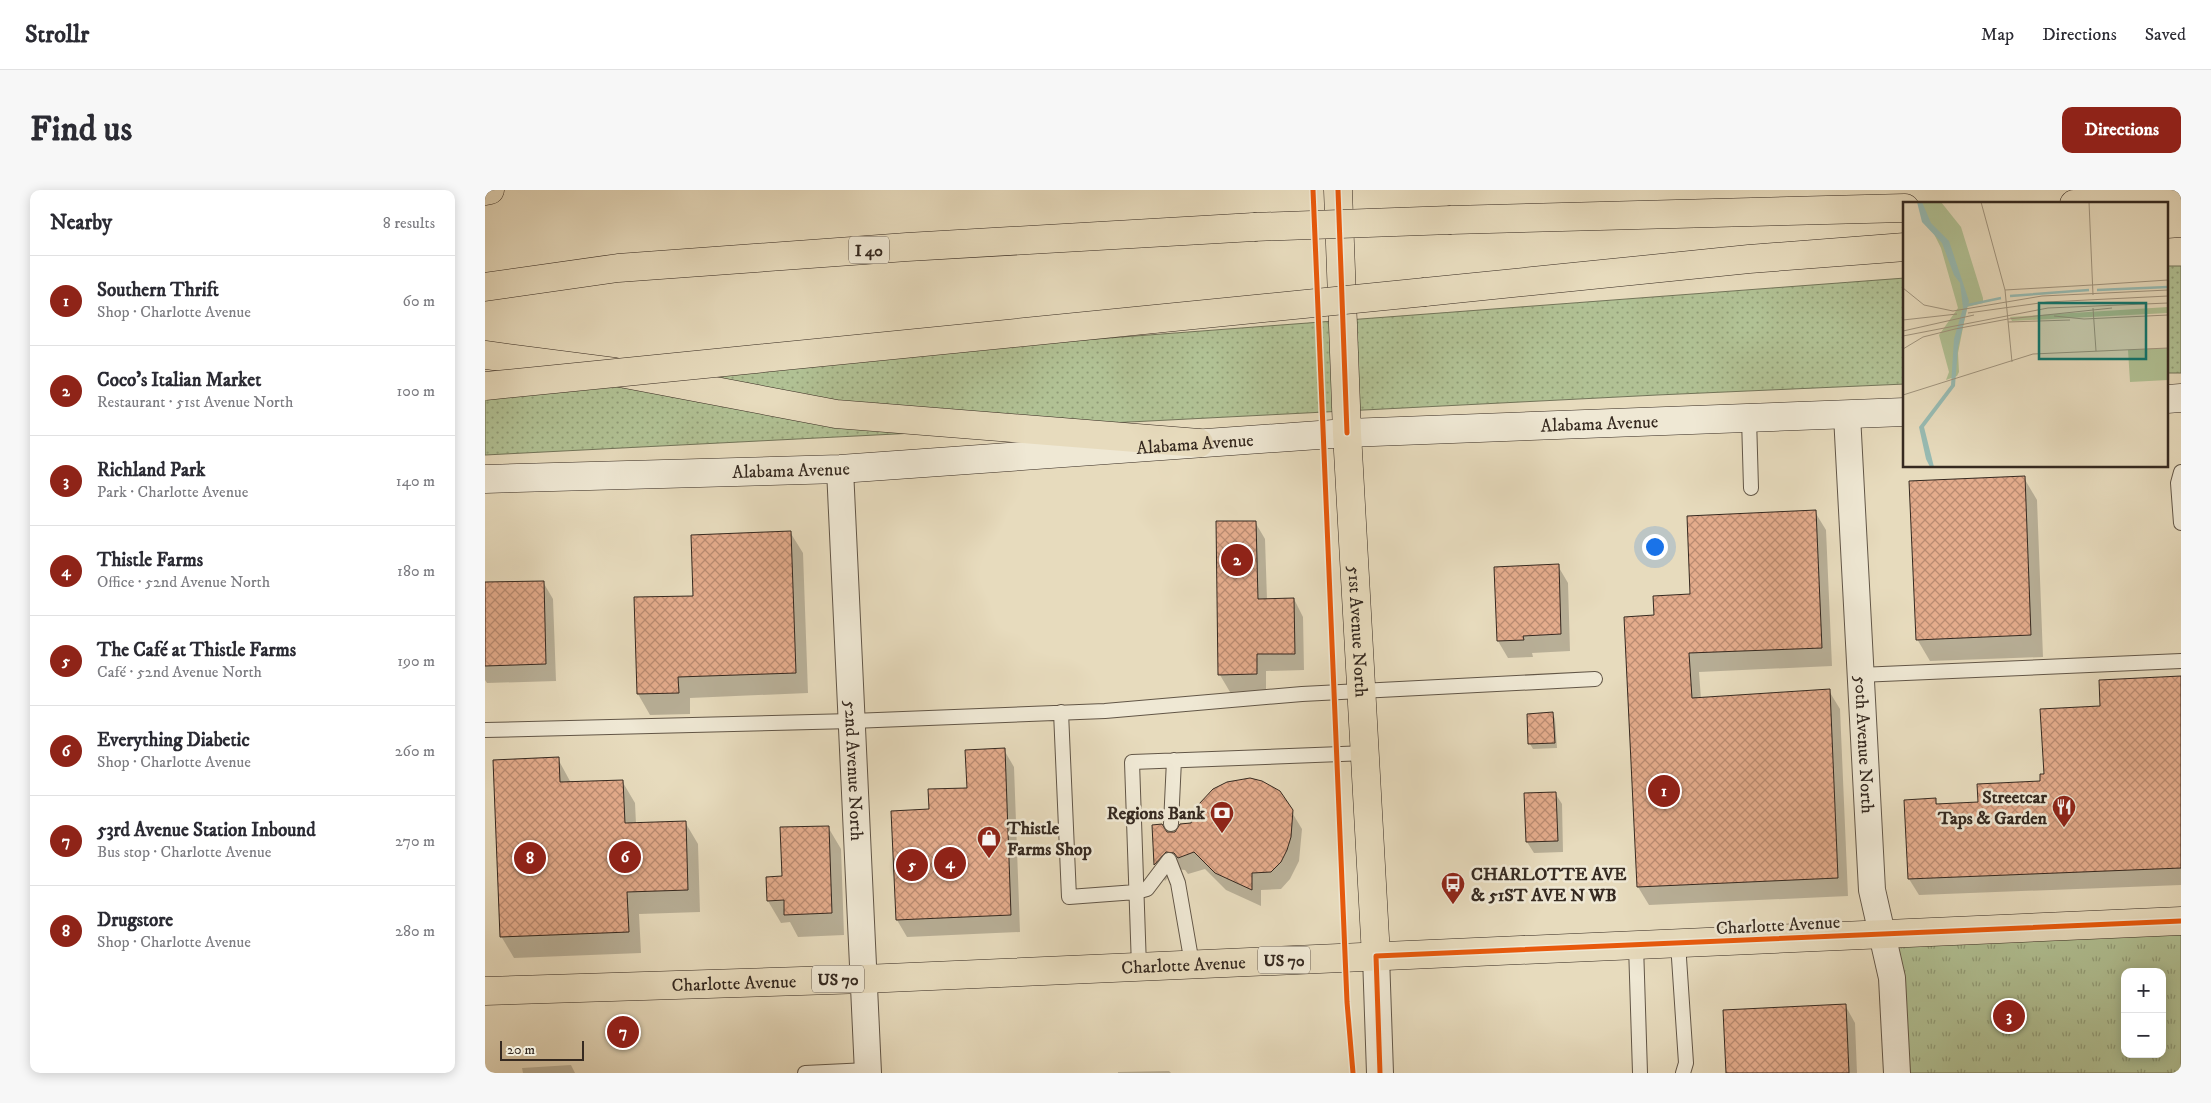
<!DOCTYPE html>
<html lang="en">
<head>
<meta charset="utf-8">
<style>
	:root { --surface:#fff; --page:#f7f7f7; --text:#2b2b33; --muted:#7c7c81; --line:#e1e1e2; --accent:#8f2418 }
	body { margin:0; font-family:"IM FELL DW Pica",serif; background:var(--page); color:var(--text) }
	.controls { position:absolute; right:15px; bottom:15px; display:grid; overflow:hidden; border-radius:10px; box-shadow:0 2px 12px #0003 }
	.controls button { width:45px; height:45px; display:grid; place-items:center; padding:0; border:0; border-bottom:1px solid var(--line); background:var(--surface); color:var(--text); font:25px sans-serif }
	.scale { position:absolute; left:15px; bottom:12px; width:84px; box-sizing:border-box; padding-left:5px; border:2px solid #352920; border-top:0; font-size:14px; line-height:18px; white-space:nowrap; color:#352920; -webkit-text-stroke:4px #efe8d4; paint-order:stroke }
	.you { position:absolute; left:1169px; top:356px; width:18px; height:18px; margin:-12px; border:4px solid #fff; border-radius:50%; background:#1a73e8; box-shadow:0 0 0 8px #1a73e833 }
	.badge { display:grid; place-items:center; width:32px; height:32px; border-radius:50%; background:var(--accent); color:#fff; font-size:16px; font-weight:700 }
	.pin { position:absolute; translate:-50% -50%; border:2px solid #fff; box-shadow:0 1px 5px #0006 }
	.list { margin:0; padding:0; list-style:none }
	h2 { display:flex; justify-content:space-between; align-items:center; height:65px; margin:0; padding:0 20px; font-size:21px }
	h2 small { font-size:16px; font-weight:400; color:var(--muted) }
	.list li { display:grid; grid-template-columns:32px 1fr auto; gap:15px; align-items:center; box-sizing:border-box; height:90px; padding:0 20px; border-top:1px solid var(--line) }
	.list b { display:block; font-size:19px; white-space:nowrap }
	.list p { margin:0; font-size:16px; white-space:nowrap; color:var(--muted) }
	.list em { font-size:16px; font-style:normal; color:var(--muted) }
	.map { position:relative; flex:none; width:1696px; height:883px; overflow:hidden; border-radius:10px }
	header { display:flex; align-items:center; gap:30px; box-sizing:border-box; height:70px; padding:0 25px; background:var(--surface); border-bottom:1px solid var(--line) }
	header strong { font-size:24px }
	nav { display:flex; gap:28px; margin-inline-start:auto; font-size:18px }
	.intro { display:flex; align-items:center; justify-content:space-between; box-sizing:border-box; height:120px; padding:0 30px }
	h1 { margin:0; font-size:35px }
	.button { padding:12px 22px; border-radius:10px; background:var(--accent); color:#fff; font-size:18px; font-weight:700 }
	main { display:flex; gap:30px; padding:0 30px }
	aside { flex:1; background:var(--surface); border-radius:10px; box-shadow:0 2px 12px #0003 }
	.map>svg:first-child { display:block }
	.grass { fill:url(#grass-dots); stroke:#73755a }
	.park { fill:url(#park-tufts); stroke:#73755a; fill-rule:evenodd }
	.shadow { fill:#0003 }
	.building { fill:url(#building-cross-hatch); stroke:#352920 }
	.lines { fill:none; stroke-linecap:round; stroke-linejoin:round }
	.lane-casing { stroke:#625647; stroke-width:16 }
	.street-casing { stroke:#625647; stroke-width:28 }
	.secondary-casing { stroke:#352920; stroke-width:29 }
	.primary-casing { stroke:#352920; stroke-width:29 }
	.highway-casing { stroke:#352920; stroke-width:29 }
	.lane { stroke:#efe8d4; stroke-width:14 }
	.street { stroke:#efe8d4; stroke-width:26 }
	.secondary { stroke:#efe8d4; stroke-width:28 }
	.primary { stroke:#e7dbbd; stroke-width:28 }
	.highway { stroke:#e7dbbd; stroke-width:28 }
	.highway-bridge-casing { stroke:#352920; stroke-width:29; stroke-linecap:butt }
	.highway-bridge { stroke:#e7dbbd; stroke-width:28 }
	.cycleway-casing { stroke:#efe8d4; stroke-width:8 }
	.cycleway { stroke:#e8590c; stroke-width:5 }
	.labels { text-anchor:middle; stroke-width:5; stroke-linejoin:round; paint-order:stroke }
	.shield { fill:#efe8d4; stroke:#6d6256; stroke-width:1 }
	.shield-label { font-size:16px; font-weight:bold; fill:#352920 }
	.street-label { font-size:18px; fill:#352920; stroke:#efe8d4 }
	.poi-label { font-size:18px; font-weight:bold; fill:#352920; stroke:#efe8d4; text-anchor:end }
	.inset-river { fill:none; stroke:#97bbb3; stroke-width:2.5 }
	.inset-road { fill:none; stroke:#a0947e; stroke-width:1 }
	.view { fill:#0f766e; fill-opacity:0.15; stroke:#0f766e; stroke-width:2.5 }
	.inset-edge { fill:none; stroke:#352920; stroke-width:2.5 }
</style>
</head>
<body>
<header>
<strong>Strollr</strong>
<nav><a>Map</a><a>Directions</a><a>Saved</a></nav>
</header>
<div class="intro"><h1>Find us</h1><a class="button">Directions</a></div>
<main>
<aside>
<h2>Nearby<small>8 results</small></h2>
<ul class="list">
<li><span class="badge">1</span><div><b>Southern Thrift</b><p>Shop · Charlotte Avenue</p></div><em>60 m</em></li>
<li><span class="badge">2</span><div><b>Coco's Italian Market</b><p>Restaurant · 51st Avenue North</p></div><em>100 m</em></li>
<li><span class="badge">3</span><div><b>Richland Park</b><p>Park · Charlotte Avenue</p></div><em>140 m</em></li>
<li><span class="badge">4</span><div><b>Thistle Farms</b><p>Office · 52nd Avenue North</p></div><em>180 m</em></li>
<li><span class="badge">5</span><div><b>The Café at Thistle Farms</b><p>Café · 52nd Avenue North</p></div><em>190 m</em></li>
<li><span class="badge">6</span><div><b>Everything Diabetic</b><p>Shop · Charlotte Avenue</p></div><em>260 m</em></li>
<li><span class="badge">7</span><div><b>53rd Avenue Station Inbound</b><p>Bus stop · Charlotte Avenue</p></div><em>270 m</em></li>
<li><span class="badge">8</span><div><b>Drugstore</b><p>Shop · Charlotte Avenue</p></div><em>280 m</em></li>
</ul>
</aside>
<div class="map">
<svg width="1696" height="883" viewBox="0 0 1696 883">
	<defs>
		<pattern id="grass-dots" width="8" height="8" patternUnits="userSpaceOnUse" patternTransform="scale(1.25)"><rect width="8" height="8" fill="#b1c194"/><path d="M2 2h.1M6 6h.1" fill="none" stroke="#919d78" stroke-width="1.8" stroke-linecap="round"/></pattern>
		<pattern id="park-tufts" width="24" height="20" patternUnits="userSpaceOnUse" patternTransform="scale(1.25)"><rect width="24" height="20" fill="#b1c194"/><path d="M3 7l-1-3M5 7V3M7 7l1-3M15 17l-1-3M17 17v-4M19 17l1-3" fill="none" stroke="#919d78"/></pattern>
		<pattern id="building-cross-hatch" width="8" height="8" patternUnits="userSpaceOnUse" patternTransform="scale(1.25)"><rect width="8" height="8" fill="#e4ac8c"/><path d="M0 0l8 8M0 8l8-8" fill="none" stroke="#ba8c72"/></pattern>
	</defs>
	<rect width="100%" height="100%" fill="#e7dbbd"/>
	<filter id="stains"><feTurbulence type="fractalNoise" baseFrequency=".004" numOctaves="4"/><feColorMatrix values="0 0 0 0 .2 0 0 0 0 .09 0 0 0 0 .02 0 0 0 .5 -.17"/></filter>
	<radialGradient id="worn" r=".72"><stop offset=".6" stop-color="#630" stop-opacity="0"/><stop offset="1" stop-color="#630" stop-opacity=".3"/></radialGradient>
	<path class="grass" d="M1682 76H1696V183H1682Z
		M1420 88V194L1172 205 0 265V195Z"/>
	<path class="park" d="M1696 731V883H1411L1398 744ZM1640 782H1677V864H1640Z"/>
	<path class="shadow" d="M1539 288 1552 310 1558 467 1445 471 1432 449Z
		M1330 322 1341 340 1347 476 1214 482 1216 509 1344 501 1355 519 1363 706 1164 715 1153 697 1170 427 1207 406Z
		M770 332 780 349 782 410 809 409 818 427 819 480 781 481V501L745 502 735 485 732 333Z
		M305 342 318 363 323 503 205 508V524L165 525 153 504 210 407Z
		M1073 376 1083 393 1085 461 1047 463 1048 467 1023 468 1013 451Z
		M58 392 68 409 71 491 2 493 0 490V394Z
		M1696 488V695L1434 705 1424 689 1450 609 1453 615 1494 614 1557 592 1616 517Z
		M1067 523 1070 529 1072 558 1048 559 1045 554Z
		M519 560 529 577 535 742 422 747 412 730 445 621 483 599Z
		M73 569 86 593 137 591 150 613 151 634 200 632 213 654 215 722 154 724 156 763 29 768 16 746Z
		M765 589H771L794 601 817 639 814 671 805 689 796 699 776 700V716L741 700 720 679 703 684 700 680 691 679 680 691 671 675 669 636 686 644 706 635Z
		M1070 603 1077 614 1078 662 1049 663 1042 652Z
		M343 637 356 659 359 745 313 747 305 732 296 733 283 711 299 687Z
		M1360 815 1370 833 1372 883H1243Z
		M86 875 90 883H38L37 878Z
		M684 881 686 883H633V882Z"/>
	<path class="building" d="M1540 286 1546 445 1431 450 1424 291Z
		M1331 320 1337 458 1204 463 1207 508 1345 499 1353 688 1152 697 1139 427 1169 425 1168 406 1205 404 1202 326Z
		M731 331H771L773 409 809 408 810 464H772V484L733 485Z
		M306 341 311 483 193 487 194 503 152 504 149 407 208 406 206 345Z
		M1074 374 1076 444 1038 446 1039 450 1012 451 1009 377Z
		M59 391 61 474 0 476V392Z
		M1696 486V678L1423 689 1419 610 1451 608V614L1493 612 1492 594 1555 591V584H1559L1555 519 1615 516 1614 490Z
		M1068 522 1070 553 1043 554 1042 524Z
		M520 558 526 725 411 730 406 621 444 619 443 599 482 598 480 560Z
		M74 567 75 592 138 590 140 633 201 631 203 700 142 702 144 742 15 747 8 570Z
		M765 588 777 591 795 601 808 620 806 647 802 660 796 672 786 682 767 683V700L730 683 709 662 693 668 689 663 681 662 669 675 667 635 677 634 682 642H690L695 634 706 633 714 614 728 599 742 592Z
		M1071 602 1073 651 1041 652 1039 603Z
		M344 636 347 723 299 725V710L282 711 281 687 297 686 295 637Z
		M1361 814 1364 883H1241L1238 820Z"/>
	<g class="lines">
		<defs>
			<path id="lane" d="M1264 228 1266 298
				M1696 282 1693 293 1696 333
				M1374 485 1696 471
				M576 522 584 707 651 702 662 699 684 670
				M0 540 367 531 620 521 817 504 1110 489
				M686 634 689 570
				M684 670 693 693 707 774
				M1193 753 1201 873 1198 883
				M1151 755 1155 883
				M654 777 647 572 882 563
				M320 883 383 880"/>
			<g id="street">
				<path id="s1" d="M1362 225 1387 700 1407 788 1412 883"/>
				<path id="s2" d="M355 279 383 883"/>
				<path d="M891 766 895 883"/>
			</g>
			<g id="secondary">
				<path d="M1682 209 1696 208"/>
				<path id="s3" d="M0 289 355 279 862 243 1420 222"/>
			</g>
			<g id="primary">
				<path id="s4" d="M853 0 862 243 891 766"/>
				<path id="s5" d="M0 801 379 789 1696 731"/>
			</g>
			<path id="highway" d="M0 1 5 0
				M1589 14 1696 11
				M966 30 1420 18
				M1682 34 1696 33
				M0 97 133 78 422 57 769 37
				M940 102 1264 69 1420 57
				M0 165 130 182 351 224 714 253"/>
		</defs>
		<use href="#lane" class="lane-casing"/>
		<use href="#street" class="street-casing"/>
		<use href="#secondary" class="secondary-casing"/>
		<use href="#primary" class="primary-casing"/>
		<use href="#highway" class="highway-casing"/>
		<use href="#lane" class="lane"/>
		<use href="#street" class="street"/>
		<use href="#secondary" class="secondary"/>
		<use href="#primary" class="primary"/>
		<use href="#highway" class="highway"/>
		<defs>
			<path id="highway-bridge" d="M769 37 966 30
				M0 196 940 102"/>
		</defs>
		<use href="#highway-bridge" class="highway-bridge-casing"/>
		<use href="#highway-bridge" class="highway-bridge"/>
		<defs>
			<path id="cycleway" d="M828 0 862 812 868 883
				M853 0 862 243
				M895 883 891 766 1696 731"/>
		</defs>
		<use href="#cycleway" class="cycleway-casing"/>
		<use href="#cycleway" class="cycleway"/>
	</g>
	<defs>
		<symbol id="restaurant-pin" viewBox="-11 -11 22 30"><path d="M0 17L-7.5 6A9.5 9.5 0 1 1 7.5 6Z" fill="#8f2418" stroke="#efe8d4"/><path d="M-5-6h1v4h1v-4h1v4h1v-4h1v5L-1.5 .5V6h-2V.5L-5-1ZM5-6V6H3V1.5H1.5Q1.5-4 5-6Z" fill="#fff"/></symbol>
		<symbol id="bank-pin" viewBox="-11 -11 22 30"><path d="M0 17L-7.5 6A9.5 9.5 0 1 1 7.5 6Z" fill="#8f2418" stroke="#efe8d4"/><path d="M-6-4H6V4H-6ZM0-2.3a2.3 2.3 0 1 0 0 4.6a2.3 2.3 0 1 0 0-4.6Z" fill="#fff"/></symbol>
		<symbol id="shop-pin" viewBox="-11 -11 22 30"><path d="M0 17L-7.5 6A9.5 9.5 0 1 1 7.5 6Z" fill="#8f2418" stroke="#efe8d4"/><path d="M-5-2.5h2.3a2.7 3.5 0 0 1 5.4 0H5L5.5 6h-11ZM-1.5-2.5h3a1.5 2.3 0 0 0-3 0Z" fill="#fff"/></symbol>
		<symbol id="bus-pin" viewBox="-11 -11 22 30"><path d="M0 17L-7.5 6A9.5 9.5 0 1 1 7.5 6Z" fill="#8f2418" stroke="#efe8d4"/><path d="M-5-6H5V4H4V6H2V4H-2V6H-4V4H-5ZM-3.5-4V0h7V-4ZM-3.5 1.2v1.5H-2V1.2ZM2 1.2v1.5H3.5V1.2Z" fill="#fff"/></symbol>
	</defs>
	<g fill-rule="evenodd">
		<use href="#restaurant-pin" x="1565" y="603" width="28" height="38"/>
		<use href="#bank-pin" x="723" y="609" width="28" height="38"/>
		<use href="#shop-pin" x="490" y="634" width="28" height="38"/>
		<use href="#bus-pin" x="954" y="680" width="28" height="38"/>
	</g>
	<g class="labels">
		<g class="shield">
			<rect x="364" y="46.5" width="40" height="27" rx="4"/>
			<rect x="773" y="756.5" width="52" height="27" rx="4"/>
			<rect x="327" y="775.5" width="52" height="27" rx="4"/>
		</g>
		<g class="shield-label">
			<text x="384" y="66">I 40</text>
			<text x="799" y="776">US 70</text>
			<text x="353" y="795">US 70</text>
		</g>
		<g class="street-label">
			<text dy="6" stroke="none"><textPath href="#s3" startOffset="1116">Alabama Avenue</textPath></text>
			<text dy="6" stroke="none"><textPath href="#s3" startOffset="711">Alabama Avenue</textPath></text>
			<text dy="6" stroke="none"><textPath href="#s3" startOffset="306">Alabama Avenue</textPath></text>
			<text dy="6" stroke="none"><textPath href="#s4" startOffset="442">51st Avenue North</textPath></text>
			<text dy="6" stroke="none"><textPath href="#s1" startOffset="330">50th Avenue North</textPath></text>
			<text dy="6" stroke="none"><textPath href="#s2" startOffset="302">52nd Avenue North</textPath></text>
			<text transform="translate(1293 735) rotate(-3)" y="6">Charlotte Avenue</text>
			<text dy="6" stroke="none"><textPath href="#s5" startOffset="699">Charlotte Avenue</textPath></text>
			<text dy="6" stroke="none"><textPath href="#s5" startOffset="249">Charlotte Avenue</textPath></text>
		</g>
		<g class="poi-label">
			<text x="1562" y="613">Streetcar<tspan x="1562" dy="21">Taps &amp; Garden</tspan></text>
			<text x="720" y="629">Regions Bank</text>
			<text x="522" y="644" text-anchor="start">Thistle<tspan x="522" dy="21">Farms Shop</tspan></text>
			<text x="986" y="690" text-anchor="start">CHARLOTTE AVE<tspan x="986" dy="21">&amp; 51ST AVE N WB</tspan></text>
		</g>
	</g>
	<g transform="translate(1418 12)">
		<rect width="265" height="265" fill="#e7dbbd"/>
		<path d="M265 105V111L109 119 107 115Z" fill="#b1c194"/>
		<path d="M15 0H38L58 25 80 96V101L64 105 55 151 56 170 54 174 43 178 46 170 36 133 55 106 38 46ZM265 146V178L227 180 225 148Z" fill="#b1c194"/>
		<path d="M14 0H19L28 21 46 39 66 99 55 145 52 184 21 225 31 265H27L23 257 16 225 48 183 51 137 60 106 57 81 51 73 39 41 19 20Z" fill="#97bbb3"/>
		<path class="inset-river" d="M194 88 265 85M107 94 186 88M65 103 98 96"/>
		<path class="inset-road" d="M78 0 102 88 109 160M186 0 190 93M189 83 265 78M0 86 21 103 50 109 139 94 265 88M102 88 189 83M190 106 193 149M65 111 144 100 265 94M151 114 181 117M181 117 265 113M0 118 54 112M105 120 167 118M0 129 71 113M0 134 145 106 265 101M0 147 20 135 52 127 105 117 209 106M0 193 130 152 265 146"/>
		<path class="view" d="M136 101H243V157H136Z"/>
		<rect width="265" height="265" class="inset-edge"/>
	</g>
	<rect width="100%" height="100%" filter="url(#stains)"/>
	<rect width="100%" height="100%" fill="url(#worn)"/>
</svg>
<div class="controls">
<button>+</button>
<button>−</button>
</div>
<div class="scale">20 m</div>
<div class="you"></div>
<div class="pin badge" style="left:1179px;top:601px">1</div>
<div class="pin badge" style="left:752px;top:370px">2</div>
<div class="pin badge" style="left:1524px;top:826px">3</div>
<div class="pin badge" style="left:465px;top:673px">4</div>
<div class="pin badge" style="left:427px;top:675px">5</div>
<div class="pin badge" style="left:140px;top:667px">6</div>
<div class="pin badge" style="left:138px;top:842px">7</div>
<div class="pin badge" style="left:45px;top:668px">8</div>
</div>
</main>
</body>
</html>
